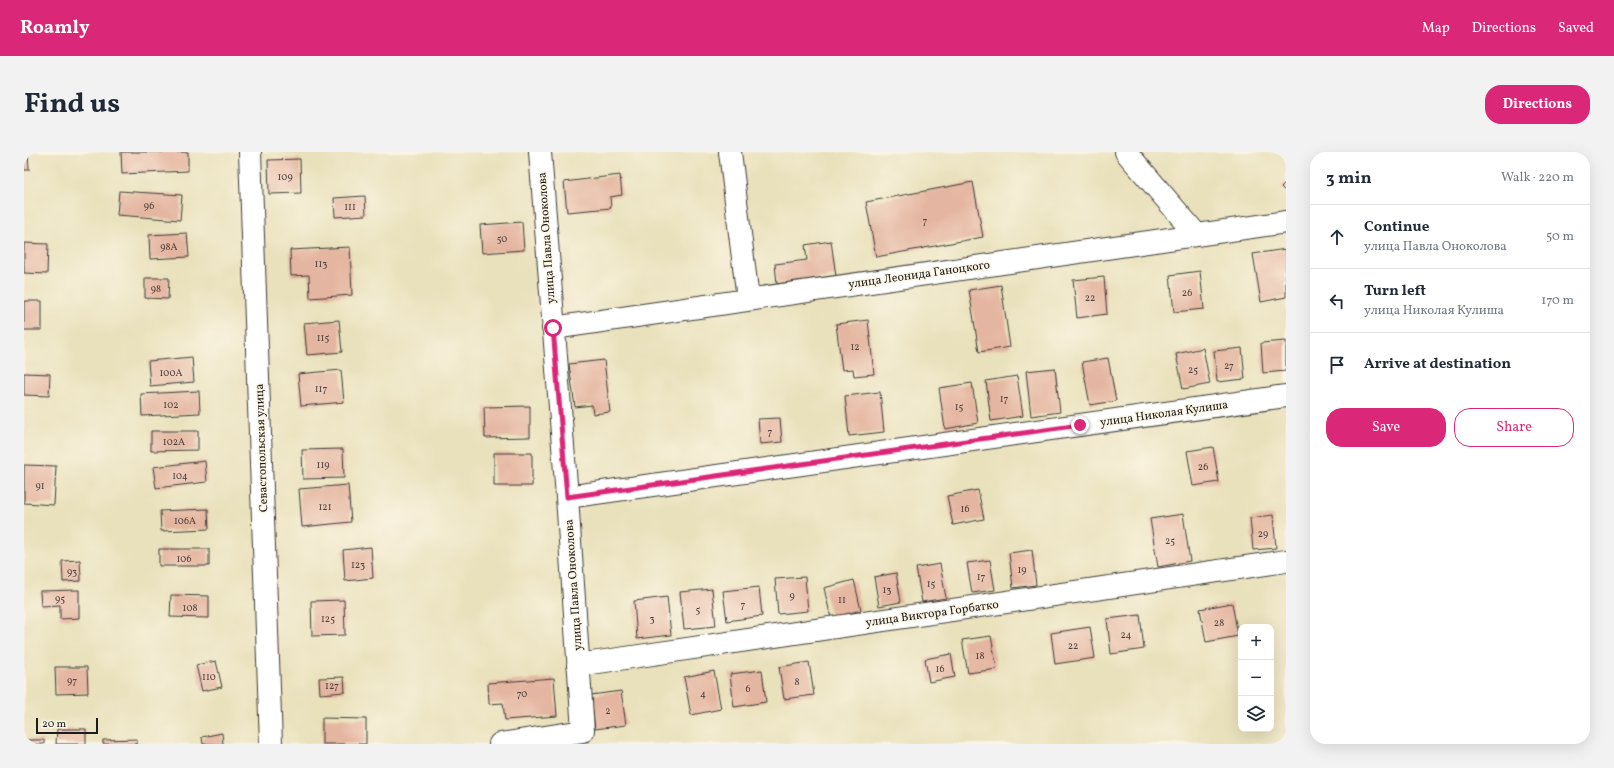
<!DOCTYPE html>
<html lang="en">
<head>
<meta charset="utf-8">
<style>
	:root { --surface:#fff; --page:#f2f2f3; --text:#1f2937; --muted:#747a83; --line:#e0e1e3; --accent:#db2777 }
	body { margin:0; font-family:Vollkorn,serif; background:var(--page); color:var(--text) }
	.controls { position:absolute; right:12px; bottom:12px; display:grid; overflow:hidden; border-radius:8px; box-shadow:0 4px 16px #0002 }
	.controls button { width:36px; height:36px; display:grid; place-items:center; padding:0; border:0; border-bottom:1px solid var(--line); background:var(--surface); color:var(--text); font:20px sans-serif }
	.scale { position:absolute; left:12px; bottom:10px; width:62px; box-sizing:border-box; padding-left:4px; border:2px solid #1c1c1c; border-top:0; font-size:11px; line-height:14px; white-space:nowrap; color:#1c1c1c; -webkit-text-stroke:3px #fcf5e5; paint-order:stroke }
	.stop { position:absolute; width:12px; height:12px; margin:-9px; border:3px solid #db2777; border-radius:50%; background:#fff }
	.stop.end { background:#db2777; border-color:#fff; box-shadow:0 1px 4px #0008 }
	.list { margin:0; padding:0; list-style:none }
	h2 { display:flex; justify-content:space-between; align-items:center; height:52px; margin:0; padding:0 16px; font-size:17px }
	h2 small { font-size:13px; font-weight:400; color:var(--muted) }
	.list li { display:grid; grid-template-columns:26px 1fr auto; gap:12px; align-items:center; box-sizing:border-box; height:64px; padding:0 16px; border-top:1px solid var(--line) }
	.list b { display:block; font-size:15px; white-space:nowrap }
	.list p { margin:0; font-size:13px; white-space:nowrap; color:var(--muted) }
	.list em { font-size:13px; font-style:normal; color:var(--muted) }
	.actions { display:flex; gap:8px; padding:12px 16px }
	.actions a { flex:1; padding:9px 0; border:1px solid var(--accent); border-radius:16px; text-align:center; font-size:14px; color:var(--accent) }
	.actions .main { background:var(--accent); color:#fff }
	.icon { flex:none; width:22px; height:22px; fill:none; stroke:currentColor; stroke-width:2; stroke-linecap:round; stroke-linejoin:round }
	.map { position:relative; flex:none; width:1262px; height:592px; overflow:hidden; border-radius:16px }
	header { display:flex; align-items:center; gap:24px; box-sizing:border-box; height:56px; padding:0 20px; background:var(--accent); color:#fff }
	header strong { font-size:19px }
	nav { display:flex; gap:22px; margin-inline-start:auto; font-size:14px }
	.intro { display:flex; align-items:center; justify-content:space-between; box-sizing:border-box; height:96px; padding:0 24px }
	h1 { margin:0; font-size:28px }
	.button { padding:10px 18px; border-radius:16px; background:var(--accent); color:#fff; font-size:14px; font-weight:700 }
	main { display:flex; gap:24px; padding:0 24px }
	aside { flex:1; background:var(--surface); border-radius:16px; box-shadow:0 4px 16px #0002 }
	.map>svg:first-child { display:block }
	.building { fill:#e4b5a0 }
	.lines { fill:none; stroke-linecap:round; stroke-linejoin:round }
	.minor-casing { stroke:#3b3a34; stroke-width:24 }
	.minor { stroke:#fff; stroke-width:22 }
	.route { stroke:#db2777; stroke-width:5 }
	.labels { text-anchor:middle; stroke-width:3; stroke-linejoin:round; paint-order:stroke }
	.number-label { font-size:10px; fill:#4e423d }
	.street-label { font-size:12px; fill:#1c1c1c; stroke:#fcf5e5 }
</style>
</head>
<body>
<header>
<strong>Roamly</strong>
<nav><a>Map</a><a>Directions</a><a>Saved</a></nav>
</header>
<div class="intro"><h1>Find us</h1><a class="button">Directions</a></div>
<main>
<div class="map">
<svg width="1262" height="592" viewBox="0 0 1262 592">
	<rect width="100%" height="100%" fill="#fcf5e5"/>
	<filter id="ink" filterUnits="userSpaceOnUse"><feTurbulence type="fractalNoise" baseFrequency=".025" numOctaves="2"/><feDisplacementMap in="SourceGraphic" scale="8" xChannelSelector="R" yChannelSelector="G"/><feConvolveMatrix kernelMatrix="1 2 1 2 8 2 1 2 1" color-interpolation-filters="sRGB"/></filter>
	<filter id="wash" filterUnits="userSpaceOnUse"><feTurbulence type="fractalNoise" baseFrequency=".012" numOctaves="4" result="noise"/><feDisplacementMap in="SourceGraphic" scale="16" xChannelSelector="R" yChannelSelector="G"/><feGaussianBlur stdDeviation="0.9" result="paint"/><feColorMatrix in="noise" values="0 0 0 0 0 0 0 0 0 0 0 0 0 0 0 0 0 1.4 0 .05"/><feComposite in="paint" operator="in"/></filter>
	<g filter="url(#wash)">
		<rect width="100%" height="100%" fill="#e9e1bc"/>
		<g id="blocks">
			<path class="building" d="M0 0H4L5 18H0Z
				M97 0H164V19L98 22Z
				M276 7 277 41 245 42 244 8Z
				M596 23 598 43 586 45 587 56 543 60 540 30Z
				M949 30 959 85 852 105 842 50Z
				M1262 30V40L1257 35Z
				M95 39 158 43 156 68 93 63Z
				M341 44 342 63 311 65 310 46Z
				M498 70 500 98 458 101 456 73Z
				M163 81 165 105 126 107 125 83Z
				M807 89 812 124 753 132 751 112 783 108 781 93Z
				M0 91 24 92 23 122 0 121Z
				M326 95 328 143 286 146 285 123 267 124 266 98Z
				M1262 97V145L1237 150 1229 102Z
				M1176 119 1180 157 1150 160 1146 123Z
				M1080 125 1083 162 1053 166 1049 128Z
				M121 126H145L144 147 121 146Z
				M977 133 986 195 955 200 945 138Z
				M0 149H18V178H0Z
				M315 168 318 200 283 203 280 171Z
				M844 168 850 222 830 224 829 217 818 218 812 172Z
				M1262 189V219L1239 221 1237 191Z
				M1179 196 1186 232 1159 237 1152 202Z
				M1218 196 1221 227 1193 230 1190 199Z
				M168 205 170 230 126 234 124 209Z
				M1084 206 1092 249 1066 253 1058 210Z
				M580 208 586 260 569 262 568 253 551 255 545 212Z
				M1031 216 1036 260 1007 264 1002 219Z
				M317 218 320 250 277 254 274 222Z
				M0 221 26 222 25 244 0 243Z
				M993 224 999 264 967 269 962 229Z
				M948 231 954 271 921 277 915 236Z
				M175 239 176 261 118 264 117 242Z
				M856 240 860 280 825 284 821 244Z
				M506 254V285L461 286 460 255Z
				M756 266 758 290 736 292 734 267Z
				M127 279H174V298L127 299Z
				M1189 295 1195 330 1169 334 1163 299Z
				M319 297 320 326 279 327 278 298Z
				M470 301H508V334H470Z
				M181 309 183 330 132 336 129 315Z
				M0 313 32 314 30 353 0 351Z
				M324 333 327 370 278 375 275 337Z
				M954 338 960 367 929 373 923 344Z
				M184 357 185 377 137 379 136 359Z
				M1159 362 1166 409 1134 415 1126 367Z
				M1249 363 1252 396 1229 398 1226 366Z
				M347 395 349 426 321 429 319 398Z
				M135 397H185V414H135Z
				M1008 398 1012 433 989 436 985 401Z
				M56 408 57 429 39 430 38 409Z
				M966 408 971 438 948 441 943 411Z
				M916 412 922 446 898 450 892 416Z
				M872 421 877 450 855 454 850 425Z
				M781 425 784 459 754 462 751 427Z
				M830 428 837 458 807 466 800 436Z
				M735 435 738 464 703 469 699 439Z
				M688 437 692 474 660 477 656 440Z
				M55 438V466L36 467V453L17 454 16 439Z
				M147 443 185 444V466L146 465Z
				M643 445 647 483 613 487 610 449Z
				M320 448 321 483 288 484 287 449Z
				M1208 451 1214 484 1182 490 1176 457Z
				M1116 463 1120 497 1087 502 1083 467Z
				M1066 475 1071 506 1031 512 1027 481Z
				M967 484 973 517 944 521 938 488Z
				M927 502 931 525 905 530 901 507Z
				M192 509 198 535 178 539 172 513Z
				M785 510 790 543 760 547 755 515Z
				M31 515H63L64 541 32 542Z
				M738 518 742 550 710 555 706 522Z
				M690 519 697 557 667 563 660 525Z
				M320 525 321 540 296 542 295 526Z
				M530 526 533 564 481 568 479 551 465 552 464 531Z
				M597 539 602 573 571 577 567 543Z
				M298 566 342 567V592H298Z
				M33 577H62V592H32Z
				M198 581 199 592H179L178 585Z
				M113 587V592H79V588Z
				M0 588H20V592H0Z"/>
		</g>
	</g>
	<g filter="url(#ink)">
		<use href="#blocks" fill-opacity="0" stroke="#3b3a34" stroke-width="1"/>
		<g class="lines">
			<defs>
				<path id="minor" d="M226 0 247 592
					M706 0 724 147
					M1102 0 1172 82
					M529 176 1262 70
					M543 345 1262 244
					M554 513 1262 409
					M476 592 559 579 543 345 516 0"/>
			</defs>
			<use href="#minor" class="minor-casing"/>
			<use href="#minor" class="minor"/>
		</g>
	</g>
	<g class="lines" filter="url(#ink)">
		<path class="route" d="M529 176 543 345 1056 273"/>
	</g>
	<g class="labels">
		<g class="number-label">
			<text x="261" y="28">109</text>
			<text x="125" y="57">96</text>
			<text x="326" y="58">111</text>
			<text x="901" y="72">7</text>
			<text x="478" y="90">50</text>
			<text x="145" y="98">98А</text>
			<text x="297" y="115">113</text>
			<text x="132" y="140">98</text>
			<text x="1163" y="144">26</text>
			<text x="1066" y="149">22</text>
			<text x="299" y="189">115</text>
			<text x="831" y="198">12</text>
			<text x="1205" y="217">27</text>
			<text x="1169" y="221">25</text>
			<text x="147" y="224">100А</text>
			<text x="297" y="240">117</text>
			<text x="980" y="250">17</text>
			<text x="147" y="256">102</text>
			<text x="935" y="258">15</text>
			<text x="746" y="283">7</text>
			<text x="150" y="293">102А</text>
			<text x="299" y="316">119</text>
			<text x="1179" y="318">26</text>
			<text x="156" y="327">104</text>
			<text x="16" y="337">91</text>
			<text x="301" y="358">121</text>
			<text x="941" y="360">16</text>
			<text x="161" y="372">106А</text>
			<text x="1239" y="385">29</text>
			<text x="1146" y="392">25</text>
			<text x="160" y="410">106</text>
			<text x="334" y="416">123</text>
			<text x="998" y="421">19</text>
			<text x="48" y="423">93</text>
			<text x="957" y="428">17</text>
			<text x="907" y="435">15</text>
			<text x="863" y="441">13</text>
			<text x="768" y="447">9</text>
			<text x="36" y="450">95</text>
			<text x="818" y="451">11</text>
			<text x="719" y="456">7</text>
			<text x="166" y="459">108</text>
			<text x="674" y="461">5</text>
			<text x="304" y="470">125</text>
			<text x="628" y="470">3</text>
			<text x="1195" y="474">28</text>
			<text x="1102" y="486">24</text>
			<text x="1049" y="497">22</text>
			<text x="956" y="507">18</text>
			<text x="916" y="520">16</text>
			<text x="185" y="528">110</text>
			<text x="48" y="532">97</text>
			<text x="773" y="533">8</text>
			<text x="308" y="537">127</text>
			<text x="724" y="540">6</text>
			<text x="498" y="545">70</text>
			<text x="679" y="545">4</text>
			<text x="584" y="562">2</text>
		</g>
		<g class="street-label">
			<text transform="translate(522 86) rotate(-94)" y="4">улица Павла Оноколова</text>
			<text transform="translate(895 122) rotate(-8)" y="4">улица Леонида Ганоцкого</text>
			<text transform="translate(1140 261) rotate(-8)" y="4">улица Николая Кулиша</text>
			<text transform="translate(237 296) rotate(-92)" y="4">Севастопольская улица</text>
			<text transform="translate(549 433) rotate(-94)" y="4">улица Павла Оноколова</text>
			<text transform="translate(908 461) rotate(-8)" y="4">улица Виктора Горбатко</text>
		</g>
	</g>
</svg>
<div class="controls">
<button>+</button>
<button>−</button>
<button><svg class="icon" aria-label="layers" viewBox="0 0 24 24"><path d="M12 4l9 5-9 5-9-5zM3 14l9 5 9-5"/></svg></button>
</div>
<div class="scale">20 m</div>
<div class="stop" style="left:529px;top:176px"></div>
<div class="stop end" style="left:1056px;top:273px"></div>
</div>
<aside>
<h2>3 min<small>Walk · 220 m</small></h2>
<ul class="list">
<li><svg class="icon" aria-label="ahead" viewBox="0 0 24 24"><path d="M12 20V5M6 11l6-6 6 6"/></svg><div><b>Continue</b><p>улица Павла Оноколова</p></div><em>50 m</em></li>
<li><svg class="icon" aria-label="left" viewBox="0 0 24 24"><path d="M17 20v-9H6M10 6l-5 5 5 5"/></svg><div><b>Turn left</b><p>улица Николая Кулиша</p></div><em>170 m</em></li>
<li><svg class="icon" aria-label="arrive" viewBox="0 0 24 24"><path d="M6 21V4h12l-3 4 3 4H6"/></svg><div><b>Arrive at destination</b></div></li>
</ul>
<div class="actions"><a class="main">Save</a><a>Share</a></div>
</aside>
</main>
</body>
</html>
